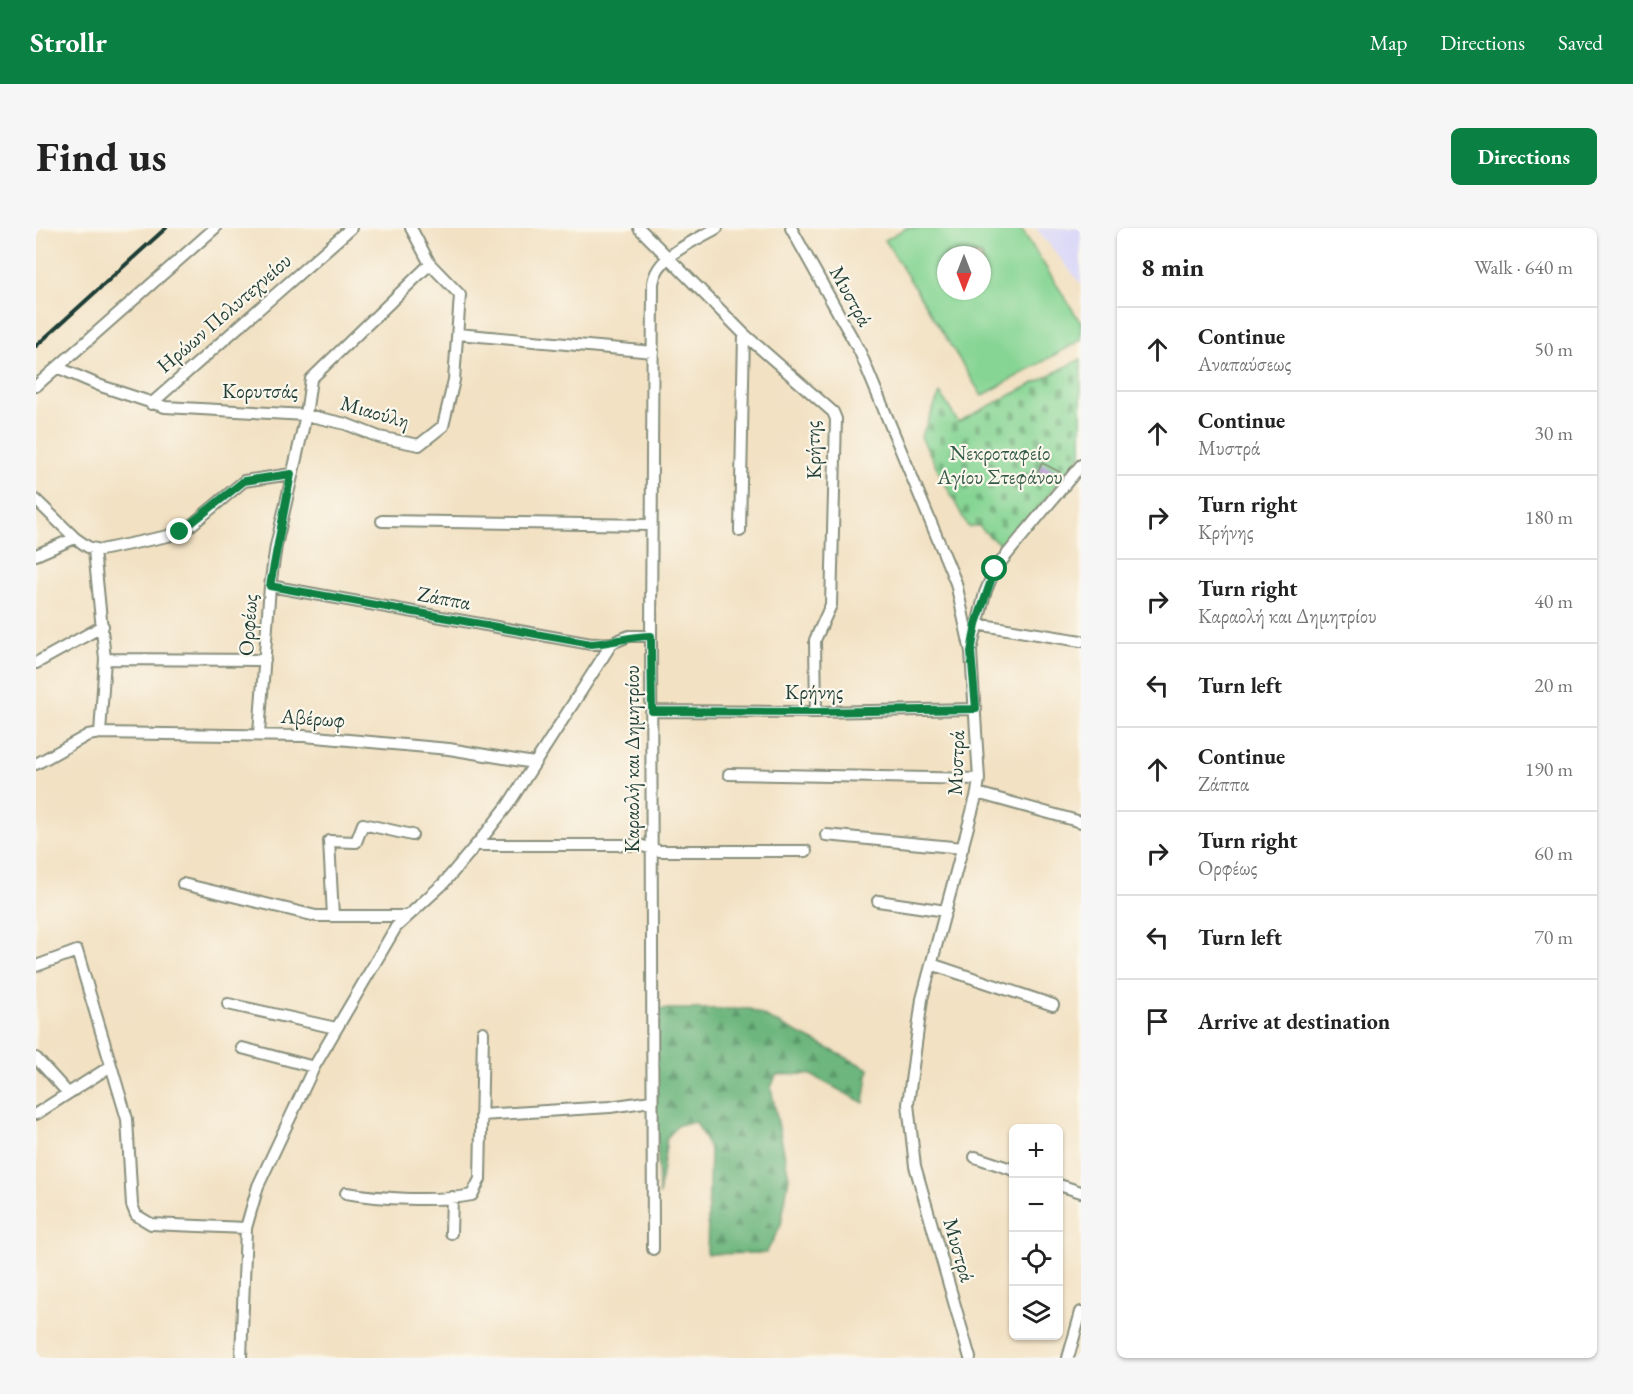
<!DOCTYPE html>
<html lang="en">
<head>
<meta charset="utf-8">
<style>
	:root { --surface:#fff; --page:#f6f6f6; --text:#222; --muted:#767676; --line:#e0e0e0; --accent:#0b8043 }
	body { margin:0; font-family:"EB Garamond",serif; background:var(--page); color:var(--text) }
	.controls { position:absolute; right:18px; bottom:18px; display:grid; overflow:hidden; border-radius:9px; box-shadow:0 2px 4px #0004 }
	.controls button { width:54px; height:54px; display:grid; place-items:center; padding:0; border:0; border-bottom:2px solid var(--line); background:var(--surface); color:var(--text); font:30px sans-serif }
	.compass { position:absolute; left:901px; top:18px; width:54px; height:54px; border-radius:50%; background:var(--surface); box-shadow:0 2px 4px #0004; rotate:180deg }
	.stop { position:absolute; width:18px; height:18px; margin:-14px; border:4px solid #0b8043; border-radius:50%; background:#fff }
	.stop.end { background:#0b8043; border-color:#fff; box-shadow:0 2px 6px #0008 }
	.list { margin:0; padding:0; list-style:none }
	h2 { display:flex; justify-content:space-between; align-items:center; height:78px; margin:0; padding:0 24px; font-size:26px }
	h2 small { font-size:20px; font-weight:400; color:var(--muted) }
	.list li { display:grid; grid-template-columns:39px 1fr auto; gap:18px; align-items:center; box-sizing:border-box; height:84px; padding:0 24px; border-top:2px solid var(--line) }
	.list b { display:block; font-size:22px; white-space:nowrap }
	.list p { margin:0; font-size:20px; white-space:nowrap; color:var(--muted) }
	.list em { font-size:20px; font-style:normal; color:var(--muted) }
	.icon { flex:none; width:33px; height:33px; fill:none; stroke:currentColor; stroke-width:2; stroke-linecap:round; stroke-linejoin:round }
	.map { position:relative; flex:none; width:1045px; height:1130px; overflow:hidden; border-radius:9px }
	header { display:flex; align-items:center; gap:36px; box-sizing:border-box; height:84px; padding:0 30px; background:var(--accent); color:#fff }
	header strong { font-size:28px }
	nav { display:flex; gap:33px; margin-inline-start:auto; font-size:21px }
	.intro { display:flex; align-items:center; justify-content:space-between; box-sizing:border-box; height:144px; padding:0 36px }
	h1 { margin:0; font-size:42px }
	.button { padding:15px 27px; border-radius:9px; background:var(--accent); color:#fff; font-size:21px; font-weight:700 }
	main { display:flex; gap:36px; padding:0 36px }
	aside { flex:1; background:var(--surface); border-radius:9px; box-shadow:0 2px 4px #0004 }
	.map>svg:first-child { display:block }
	.built { fill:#d9d7f8 }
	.forest { fill:url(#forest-firs); stroke:#467a59; stroke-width:1.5 }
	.cemetery { fill:url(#cemetery-stones); stroke:#538964; stroke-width:1.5 }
	.pitch { fill:#87d594; stroke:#538964; stroke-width:1.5; fill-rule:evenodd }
	.building { fill:url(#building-back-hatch) }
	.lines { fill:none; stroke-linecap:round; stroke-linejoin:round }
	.minor-casing { stroke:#888f7c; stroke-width:14 }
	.minor { stroke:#fff; stroke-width:10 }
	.rail { stroke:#1f3d34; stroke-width:4 }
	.route { stroke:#0b8043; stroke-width:8 }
	.labels { text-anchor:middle; stroke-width:4.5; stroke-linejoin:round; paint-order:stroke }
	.street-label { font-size:21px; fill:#1f3d34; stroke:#fbf7ec }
	.park-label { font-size:21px; fill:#345b47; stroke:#fbf7ec }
</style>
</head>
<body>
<header>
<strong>Strollr</strong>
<nav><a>Map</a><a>Directions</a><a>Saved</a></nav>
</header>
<div class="intro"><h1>Find us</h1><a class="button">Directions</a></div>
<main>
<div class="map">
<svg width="1045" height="1130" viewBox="0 0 1045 1130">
	<defs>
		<pattern id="forest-firs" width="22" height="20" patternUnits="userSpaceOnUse" patternTransform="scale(1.5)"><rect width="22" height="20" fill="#6db67e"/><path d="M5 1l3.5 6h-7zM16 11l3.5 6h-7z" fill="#599568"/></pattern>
		<pattern id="cemetery-stones" width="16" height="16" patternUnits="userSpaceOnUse" patternTransform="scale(1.5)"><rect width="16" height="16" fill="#87d594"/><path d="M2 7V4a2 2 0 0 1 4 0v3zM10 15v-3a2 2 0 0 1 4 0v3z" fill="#6eae7a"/></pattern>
		<pattern id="building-back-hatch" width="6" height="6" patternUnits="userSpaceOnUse" patternTransform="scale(1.5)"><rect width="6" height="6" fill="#bb9ddb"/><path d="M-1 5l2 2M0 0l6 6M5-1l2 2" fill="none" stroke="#9781b2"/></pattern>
	</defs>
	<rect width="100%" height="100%" fill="#fbf7ec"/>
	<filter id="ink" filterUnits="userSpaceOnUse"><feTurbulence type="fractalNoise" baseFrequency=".0167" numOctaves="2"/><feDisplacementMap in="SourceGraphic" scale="12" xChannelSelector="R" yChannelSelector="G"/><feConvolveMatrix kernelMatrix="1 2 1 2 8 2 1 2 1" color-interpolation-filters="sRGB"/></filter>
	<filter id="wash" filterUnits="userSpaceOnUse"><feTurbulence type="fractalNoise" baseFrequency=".008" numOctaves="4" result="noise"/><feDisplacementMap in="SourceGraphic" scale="24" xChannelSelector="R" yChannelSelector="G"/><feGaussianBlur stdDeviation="1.35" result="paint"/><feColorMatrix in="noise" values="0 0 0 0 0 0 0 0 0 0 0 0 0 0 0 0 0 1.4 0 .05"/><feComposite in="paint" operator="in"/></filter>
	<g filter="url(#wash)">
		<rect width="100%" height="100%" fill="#f2e1c3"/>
		<path class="built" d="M1000 0H1045V56Z"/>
		<path class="forest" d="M621 781H714L833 841 828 875 773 846 740 847 735 860 753 949 745 997 730 1025 671 1026 674 922 660 894 642 897 631 910 623 968 620 870Z"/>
		<path class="cemetery" d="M1045 131V227L970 319 955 310 943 298 932 299 885 209 904 165 922 194Z"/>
		<path class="pitch" d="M870 0H985L1045 95V112L946 168 849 12ZM910 27H946V63H910Z"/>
		<g id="blocks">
			<path class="building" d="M1006 235 1024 244 1020 253 1002 244Z"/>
		</g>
	</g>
	<g filter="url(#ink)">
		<use href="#blocks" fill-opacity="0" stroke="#888f7c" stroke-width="1.5"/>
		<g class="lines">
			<defs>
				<path id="minor" d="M603 0 708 106 797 184 800 191 795 377 779 412 780 484
					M755 0 824 124 920 355 935 424 943 551 941 565 886 771 872 876 879 938 934 1130
					M422 106 617 124
					M23 140 65 158 129 179 270 187 275 151 394 36
					M0 158 179 0
					M115 176 315 0
					M0 272 39 310
					M346 293 615 297
					M704 303 708 106
					M58 322 69 431 64 505
					M0 327 39 310 52 319 65 322 132 308 153 299 208 253 255 246
					M234 358 555 416 576 415
					M940 396 1045 413
					M936 418 949 365 959 341 1045 237
					M69 431 229 432
					M0 435 67 398
					M616 483 780 484 940 481
					M223 506 234 358 240 318 270 187 310 196 343 209 383 217 407 198 418 152 424 67 394 36 375 0
					M0 536 52 507 64 505 268 508 413 521 498 535
					M693 546 943 551
					M941 565 1045 594
					M790 607 927 620
					M440 617H603L624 623H770
					M147 656 280 688H370
					M842 673 910 683
					M297 688 293 613 320 614 327 596 376 607
					M895 736 1017 777
					M0 738 41 723 91 891 96 977 100 987 115 996 210 1000 222 958 278 839
					M192 776 300 800
					M206 820 278 839 360 699 407 656 451 604 472 577 576 415 593 408H615
					M0 830 32 865
					M0 886 75 838
					M445 887 574 879 615 873
					M939 929 978 942
					M1023 957 1045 964
					M310 965C344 971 402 974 436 967L444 951 447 804
					M415 1005 416 969
					M617 1021 615 408 617 55C621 27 659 13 681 0
					M205 1130 210 1000
					M1032 1130 1045 1084"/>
			</defs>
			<use href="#minor" class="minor-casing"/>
			<use href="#minor" class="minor"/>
			<path class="rail" d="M0 118 130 0"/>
		</g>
	</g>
	<g class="lines" filter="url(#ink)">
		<path class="route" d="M144 304 208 253 255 246 234 358 555 416C576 415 594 408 615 408L616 483 780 484 940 481 935 424 940 396 959 341"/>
	</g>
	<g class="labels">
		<g class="street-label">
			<text transform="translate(815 68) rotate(61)" y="7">Μυστρά</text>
			<text transform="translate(188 85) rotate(-41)" y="7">Ηρώων Πολυτεχνείου</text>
			<text x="224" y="170">Κορυτσάς</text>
			<text transform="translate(339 184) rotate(16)" y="7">Μιαούλη</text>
			<text transform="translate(777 222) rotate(-92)" y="7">Κρήτης</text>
			<text transform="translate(408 370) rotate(10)" y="7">Ζάππα</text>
			<text transform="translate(212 397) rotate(-86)" y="7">Ορφέως</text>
			<text x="778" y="471">Κρήνης</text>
			<text transform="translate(277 490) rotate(4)" y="7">Αβέρωφ</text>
			<text transform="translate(596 531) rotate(-90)" y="7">Καραολή και Δημητρίου</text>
			<text transform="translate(920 535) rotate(-88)" y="7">Μυστρά</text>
			<text transform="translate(923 1022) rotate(74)" y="7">Μυστρά</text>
		</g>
		<g class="park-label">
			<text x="964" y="232">Νεκροταφείο<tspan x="964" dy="24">Αγίου Στεφάνου</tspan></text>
		</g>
	</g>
</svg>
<div class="controls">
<button>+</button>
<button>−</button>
<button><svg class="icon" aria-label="locate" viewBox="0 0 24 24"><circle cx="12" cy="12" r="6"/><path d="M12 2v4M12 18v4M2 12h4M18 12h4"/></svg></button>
<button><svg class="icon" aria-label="layers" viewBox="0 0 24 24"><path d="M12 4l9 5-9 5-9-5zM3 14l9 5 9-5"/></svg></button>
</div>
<svg class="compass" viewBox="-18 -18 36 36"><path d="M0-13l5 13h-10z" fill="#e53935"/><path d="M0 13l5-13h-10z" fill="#767676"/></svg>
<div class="stop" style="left:959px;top:341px"></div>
<div class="stop end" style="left:144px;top:304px"></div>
</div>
<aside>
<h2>8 min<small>Walk · 640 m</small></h2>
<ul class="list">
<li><svg class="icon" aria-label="ahead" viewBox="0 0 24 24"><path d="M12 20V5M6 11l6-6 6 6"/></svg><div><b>Continue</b><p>Αναπαύσεως</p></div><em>50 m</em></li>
<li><svg class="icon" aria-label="ahead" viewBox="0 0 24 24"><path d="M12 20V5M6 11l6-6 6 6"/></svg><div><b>Continue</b><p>Μυστρά</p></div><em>30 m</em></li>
<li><svg class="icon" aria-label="right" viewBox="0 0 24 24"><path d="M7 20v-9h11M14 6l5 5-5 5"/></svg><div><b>Turn right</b><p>Κρήνης</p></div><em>180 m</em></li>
<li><svg class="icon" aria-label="right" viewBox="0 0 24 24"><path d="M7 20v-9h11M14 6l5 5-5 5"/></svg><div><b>Turn right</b><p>Καραολή και Δημητρίου</p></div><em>40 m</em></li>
<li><svg class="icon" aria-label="left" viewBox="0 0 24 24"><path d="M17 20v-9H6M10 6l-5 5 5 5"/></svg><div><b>Turn left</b></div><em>20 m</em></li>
<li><svg class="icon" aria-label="ahead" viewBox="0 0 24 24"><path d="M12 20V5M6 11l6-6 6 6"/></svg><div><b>Continue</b><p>Ζάππα</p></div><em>190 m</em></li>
<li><svg class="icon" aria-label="right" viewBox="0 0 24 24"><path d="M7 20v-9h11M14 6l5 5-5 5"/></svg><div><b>Turn right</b><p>Ορφέως</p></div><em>60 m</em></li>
<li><svg class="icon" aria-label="left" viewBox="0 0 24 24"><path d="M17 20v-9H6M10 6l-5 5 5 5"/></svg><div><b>Turn left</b></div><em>70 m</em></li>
<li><svg class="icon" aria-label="arrive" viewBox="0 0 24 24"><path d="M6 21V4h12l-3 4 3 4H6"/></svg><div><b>Arrive at destination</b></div></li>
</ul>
</aside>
</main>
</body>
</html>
